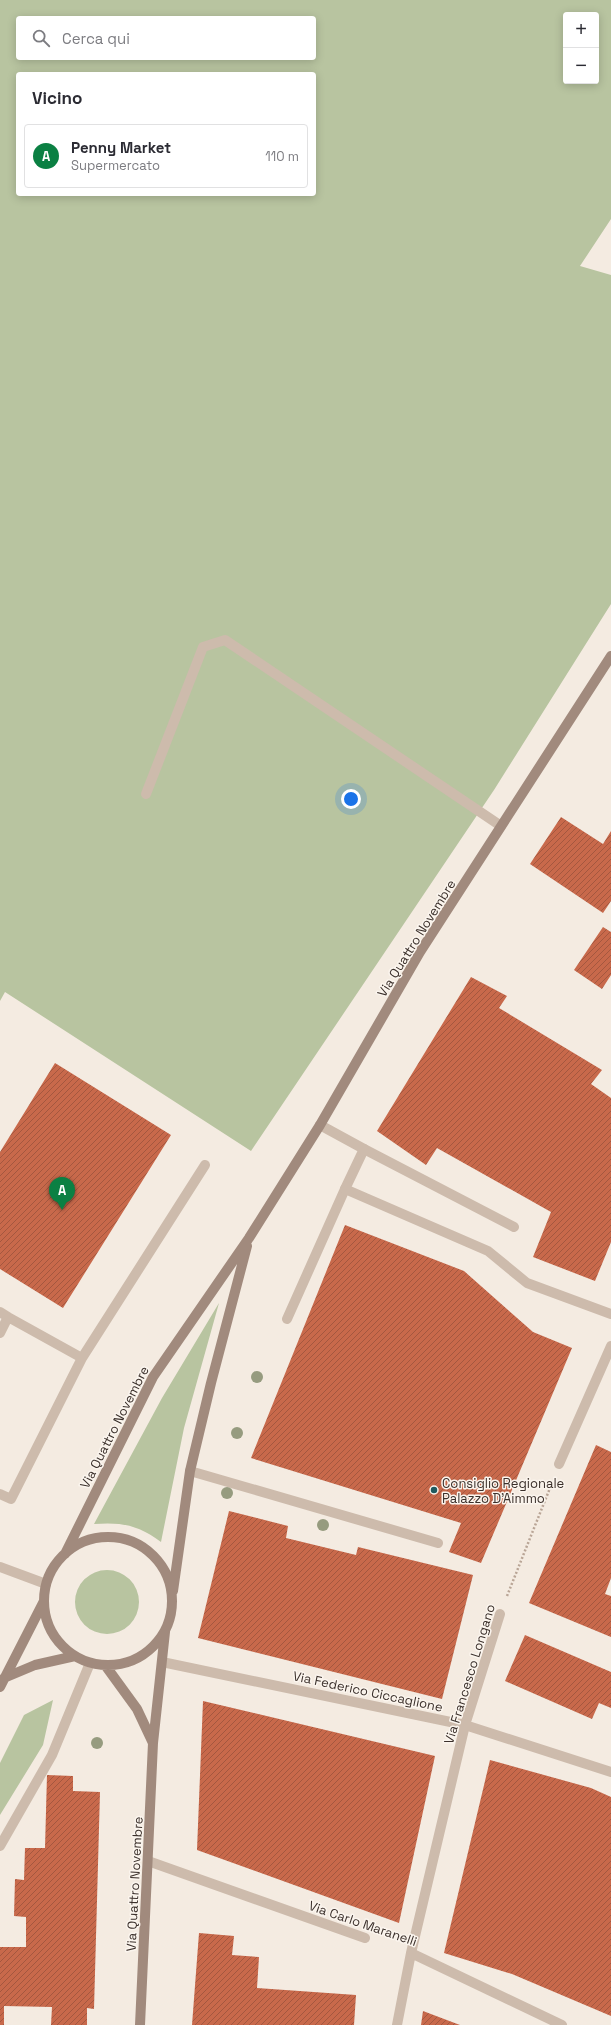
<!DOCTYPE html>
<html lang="it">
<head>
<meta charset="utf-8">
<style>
	:root { --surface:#fff; --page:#f7f7f7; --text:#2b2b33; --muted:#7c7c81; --line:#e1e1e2; --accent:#0b8043 }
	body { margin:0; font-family:"Space Grotesk",sans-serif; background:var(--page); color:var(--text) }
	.controls { position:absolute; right:12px; top:12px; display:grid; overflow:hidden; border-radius:4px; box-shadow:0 2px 10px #0003 }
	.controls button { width:36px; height:36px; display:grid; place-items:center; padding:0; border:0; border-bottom:1px solid var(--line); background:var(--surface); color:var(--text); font:20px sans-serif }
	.you { position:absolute; left:351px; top:799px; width:14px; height:14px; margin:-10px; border:3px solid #fff; border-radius:50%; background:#1a73e8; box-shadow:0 0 0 6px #1a73e833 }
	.badge { display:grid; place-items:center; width:26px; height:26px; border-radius:50%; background:var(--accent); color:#fff; font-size:13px; font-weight:700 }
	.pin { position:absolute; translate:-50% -33px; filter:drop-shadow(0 1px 2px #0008) }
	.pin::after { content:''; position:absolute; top:21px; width:14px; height:12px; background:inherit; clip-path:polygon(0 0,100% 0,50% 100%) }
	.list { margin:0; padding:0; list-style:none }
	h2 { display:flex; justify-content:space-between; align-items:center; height:52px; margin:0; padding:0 16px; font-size:17px }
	h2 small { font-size:13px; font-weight:400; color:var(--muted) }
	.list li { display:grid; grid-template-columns:26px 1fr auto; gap:12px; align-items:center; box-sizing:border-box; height:64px; margin:0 8px 8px; padding:0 8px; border:1px solid var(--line); border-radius:4px }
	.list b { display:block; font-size:15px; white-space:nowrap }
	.list p { margin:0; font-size:13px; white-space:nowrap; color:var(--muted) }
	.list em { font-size:13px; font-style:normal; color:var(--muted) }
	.icon { flex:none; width:22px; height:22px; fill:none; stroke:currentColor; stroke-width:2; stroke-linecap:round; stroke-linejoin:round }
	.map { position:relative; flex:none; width:611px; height:2025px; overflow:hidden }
	.search { position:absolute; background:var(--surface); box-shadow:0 2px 10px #0003; left:16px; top:16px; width:300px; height:44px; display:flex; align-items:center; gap:10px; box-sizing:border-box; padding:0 14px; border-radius:4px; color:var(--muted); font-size:15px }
	.panel { position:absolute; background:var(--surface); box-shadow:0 2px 10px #0003; left:16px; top:72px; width:300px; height:124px; border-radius:4px }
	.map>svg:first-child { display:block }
	.green { fill:#b8c4a0; fill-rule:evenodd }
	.building { fill:url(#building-hatch) }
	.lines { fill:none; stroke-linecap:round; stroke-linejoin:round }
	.path { stroke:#b9a596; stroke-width:2.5; stroke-dasharray:2 2; stroke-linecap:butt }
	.lane { stroke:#cdbbac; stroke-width:10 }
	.street { stroke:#cdbbac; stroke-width:10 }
	.secondary { stroke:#a18a7d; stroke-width:10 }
	.tree { fill:#969b7f }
	.poi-dot { fill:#1f5a5e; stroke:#fbf5ee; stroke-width:1.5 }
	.labels { text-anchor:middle; stroke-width:3; stroke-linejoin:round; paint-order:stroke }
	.street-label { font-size:13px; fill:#3b302b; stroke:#fbf5ee }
	.poi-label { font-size:13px; fill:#3b302b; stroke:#fbf5ee; text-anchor:start }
</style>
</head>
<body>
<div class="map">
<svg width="611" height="2025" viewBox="0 0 611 2025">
	<defs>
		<pattern id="building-hatch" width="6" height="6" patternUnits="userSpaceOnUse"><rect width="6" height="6" fill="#c8694b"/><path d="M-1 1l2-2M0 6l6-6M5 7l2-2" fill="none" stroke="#a4573f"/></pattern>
	</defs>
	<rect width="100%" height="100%" fill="#f4ebe1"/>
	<path class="green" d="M0 0H611V219L580 266 611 275V604L494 790 251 1151 5 992 0 1001ZM566 15H596V81H566ZM18 18H314V58H18ZM18 74H314V194H18Z
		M219 1303 184 1428 161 1542C138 1525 122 1522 94 1524L162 1398Z
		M75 1602a32 32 0 1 1 64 0a32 32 0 1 1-64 0Z
		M53 1700 43 1745 0 1815V1763L24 1715Z"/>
	<path class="building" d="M561 817 603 844 611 831V901L603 913 530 864Z
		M603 927 611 932V975L602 989 574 970Z
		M471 977 507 996 499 1008 602 1070 591 1084 611 1098V1242L595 1281 533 1257 551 1212 437 1148 426 1165 377 1131Z
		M55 1063 171 1135 63 1308 0 1269V1152Z
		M345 1225 464 1271 533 1332 572 1348 481 1563 449 1552 461 1523 251 1458Z
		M596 1445 611 1452V1578L605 1594 611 1596V1637L529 1603Z
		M229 1511 288 1526 286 1538 356 1555 358 1547 473 1575 442 1699 198 1638Z
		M525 1635 611 1672V1708L599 1703 592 1719 505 1681Z
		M203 1701 435 1756 399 1923 197 1850Z
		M490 1760 591 1788 611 1797V2016L512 1974 444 1953Z
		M47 1775 73 1776V1791L100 1792 94 2009 87 2008V2025H51L52 2007 4 2006V2025H0V1947H26V1917L14 1916 15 1879 24 1880 25 1848H45Z
		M199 1933 234 1936 232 1955 259 1957 257 1988 356 1995 354 2025H192Z
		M423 2011 460 2025H421Z"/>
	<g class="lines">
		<path class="path" d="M507 1596 552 1483"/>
		<path class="lane" d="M146 794 203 647 225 640 501 826
			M364 1149 514 1227
			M0 1312 8 1317 0 1333
			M8 1317 82 1358
			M287 1319 345 1189
			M190 1471 438 1543
			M0 1494 11 1499 82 1358 205 1165
			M0 1567 46 1584
			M0 1846 52 1755 90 1663"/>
		<path class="street" d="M320 1125 364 1149 345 1189 488 1251 527 1283 611 1314
			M559 1464 611 1346
			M162 1662 465 1725 611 1772
			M148 1861 365 1938
			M411 1953 562 2025
			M397 2025 411 1953 465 1725 500 1614"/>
		<path class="secondary" d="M44 1601a64 64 0 1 1 128 0a64 64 0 1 1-128 0Z
			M65 1554 153 1377 249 1238 320 1125 420 952 611 656
			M173 1591 190 1471 211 1383 247 1246
			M105 1665 137 1709 153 1743
			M4 1678 35 1665 75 1656
			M0 1687 44 1601
			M140 2025 153 1743 165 1632"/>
	</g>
	<g class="tree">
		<circle cx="257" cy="1377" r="6"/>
		<circle cx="237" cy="1433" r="6"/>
		<circle cx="227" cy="1493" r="6"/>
		<circle cx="323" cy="1525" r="6"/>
		<circle cx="97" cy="1743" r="6"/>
	</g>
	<circle class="poi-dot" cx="434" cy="1490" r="4"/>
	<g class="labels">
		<g class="street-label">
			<text transform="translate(416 938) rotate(-58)" y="5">Via Quattro Novembre</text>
			<text transform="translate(114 1427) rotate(-63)" y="5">Via Quattro Novembre</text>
			<text transform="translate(469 1674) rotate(-73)" y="5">Via Francesco Longano</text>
			<text transform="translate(368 1691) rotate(12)" y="5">Via Federico Ciccaglione</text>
			<text transform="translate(134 1884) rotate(-87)" y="5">Via Quattro Novembre</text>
			<text transform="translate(363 1923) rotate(19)" y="5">Via Carlo Maranelli</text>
		</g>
		<g class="poi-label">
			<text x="442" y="1488">Consiglio Regionale<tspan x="442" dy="15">Palazzo D'Aimmo</tspan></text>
		</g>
	</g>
</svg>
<div class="controls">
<button>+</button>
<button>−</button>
</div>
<div class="you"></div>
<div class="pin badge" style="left:62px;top:1210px">A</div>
<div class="search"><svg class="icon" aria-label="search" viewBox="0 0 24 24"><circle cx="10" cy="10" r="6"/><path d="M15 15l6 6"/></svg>Cerca qui</div>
<section class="panel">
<h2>Vicino<small></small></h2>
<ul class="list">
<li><span class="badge">A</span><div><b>Penny Market</b><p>Supermercato</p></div><em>110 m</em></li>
</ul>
</section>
</div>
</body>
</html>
